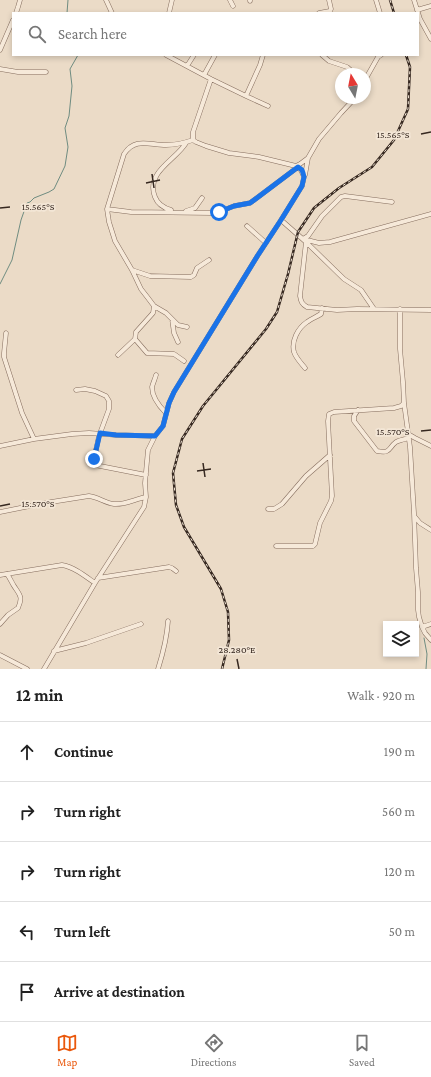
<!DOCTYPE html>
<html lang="en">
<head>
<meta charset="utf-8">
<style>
	:root { --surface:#fff; --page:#f6f6f6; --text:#222; --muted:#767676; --line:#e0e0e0; --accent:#ea580c }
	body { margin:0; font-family:"Crimson Pro",serif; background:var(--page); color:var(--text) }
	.controls { position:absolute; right:12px; bottom:12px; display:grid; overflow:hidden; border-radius:0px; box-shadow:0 2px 6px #0003 }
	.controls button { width:36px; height:36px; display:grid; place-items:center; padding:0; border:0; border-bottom:1px solid var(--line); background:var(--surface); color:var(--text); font:20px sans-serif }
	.compass { position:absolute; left:335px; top:68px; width:36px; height:36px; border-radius:50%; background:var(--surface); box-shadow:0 2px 6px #0003; rotate:350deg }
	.stop { position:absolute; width:12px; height:12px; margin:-9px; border:3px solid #1a73e8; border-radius:50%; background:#fff }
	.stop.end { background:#1a73e8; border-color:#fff; box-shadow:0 1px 4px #0008 }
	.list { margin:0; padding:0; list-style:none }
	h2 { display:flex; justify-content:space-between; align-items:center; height:52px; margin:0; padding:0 16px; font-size:17px }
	h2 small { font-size:13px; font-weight:400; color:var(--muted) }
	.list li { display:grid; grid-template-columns:26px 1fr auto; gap:12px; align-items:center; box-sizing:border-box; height:60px; padding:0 16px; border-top:1px solid var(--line) }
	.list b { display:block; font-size:15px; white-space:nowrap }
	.list em { font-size:13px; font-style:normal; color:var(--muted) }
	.icon { flex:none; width:22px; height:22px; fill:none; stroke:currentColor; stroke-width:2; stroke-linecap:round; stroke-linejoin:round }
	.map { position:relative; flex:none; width:431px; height:669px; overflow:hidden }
	.search { position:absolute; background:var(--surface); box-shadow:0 2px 6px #0003; left:12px; right:12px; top:12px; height:44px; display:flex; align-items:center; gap:10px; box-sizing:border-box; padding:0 14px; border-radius:0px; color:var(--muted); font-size:15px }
	.sheet { height:352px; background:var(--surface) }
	nav { display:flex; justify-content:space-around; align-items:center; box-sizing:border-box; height:56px; border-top:1px solid var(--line); background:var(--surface); font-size:11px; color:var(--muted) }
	nav a { display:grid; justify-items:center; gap:2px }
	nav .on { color:var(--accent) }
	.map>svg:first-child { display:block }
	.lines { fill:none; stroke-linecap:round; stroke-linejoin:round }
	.stream { stroke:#6f8c81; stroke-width:1 }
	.street-casing { stroke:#856d5e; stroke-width:5 }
	.street { stroke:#f6e9d9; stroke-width:4 }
	.rail-casing { stroke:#362820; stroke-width:2.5 }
	.rail { stroke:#f3e6d6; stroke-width:1; stroke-dasharray:3; stroke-linecap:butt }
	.route { stroke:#1a73e8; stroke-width:5 }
	.ticks { fill:none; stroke:#362820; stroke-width:1.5 }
	.ticks-label { font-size:10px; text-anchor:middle; fill:#362820; stroke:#f3e6d6; stroke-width:3.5; stroke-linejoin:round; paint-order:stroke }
</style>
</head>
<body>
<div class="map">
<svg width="431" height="669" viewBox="0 0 431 669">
	<rect width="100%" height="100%" fill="#ebdbc7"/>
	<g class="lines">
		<path class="stream" d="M67 13 68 0
			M0 284 12 260 21 220 27 203 30 202 34 198 49 192 54 189 65 166 68 147 65 128 69 116 72 86 70 69 78 55
			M424 638 427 654 426 669"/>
		<defs>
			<path id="street" d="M106 0 112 13
				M230 0 233 6
				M250 0V1
				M376 0 380 13
				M414 0 420 19 431 39
				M417 10 431 6
				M16 13 18 7 20 0
				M169 13 172 0
				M319 13 330 11 331 9 329 0
				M0 50 13 20
				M166 55 211 79 246 96 260 65 263 55
				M322 55 329 61 347 67 355 74
				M187 66 194 55
				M0 69 18 72H46
				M204 75 215 55
				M365 80 378 57 381 55
				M246 96 268 106
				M296 166 300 164 308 158
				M305 175 308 158 319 139 341 113 355 98
				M107 209 131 212 212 213 219 212 234 206 250 203 298 167
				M171 210C164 208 158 205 155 197 145 172 176 160 186 143
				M186 211 195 208 202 198
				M281 220 306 242 344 279 361 290 374 309
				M247 226 266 243
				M303 239 319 243 330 242 431 214
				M303 239 308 236 322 216 341 197 345 196 392 202
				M306 242 300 296C301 302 302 304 307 307L337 310 357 309 431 310
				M132 270 150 276 191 277 194 275 197 268 209 260
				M400 309V349L403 382 404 403 410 447 414 513 416 568 418 592V610L419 617 422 627 425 633 431 640
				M172 319 174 333 178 342
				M187 327 178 325 166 313 154 306 148 298 141 289 132 270 115 241 109 222 107 209 124 154C135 137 149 145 166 145 176 145 184 143 193 140
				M6 333 4 353V357L22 413 34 439
				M135 339 147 353 174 354 184 361
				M118 355 135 339 136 332 153 313 154 306
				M305 368C301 363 296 358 294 352 291 341 298 328 307 322 311 319 316 317 321 314L322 308
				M156 375C155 379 153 383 152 387 152 397 160 407 166 413
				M76 390 85 389 95 391 106 396 109 401V409L99 436 94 459V463L95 465 146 475
				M358 410 354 416V421L377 451C391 454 388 448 396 442 400 440 405 439 409 438
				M408 434 415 438 431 446
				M0 446 34 439 72 434 89 433 116 435 155 436
				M268 509H274L282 504 306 476 330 455
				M0 512 45 503 89 496C98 497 105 503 114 504 125 505 135 499 146 497
				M415 517 420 523 431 530
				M276 546H313L315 544 320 523 331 501 332 496 328 421 329 414 334 412 394 408 401 406 404 403
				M0 575 62 565C74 567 85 576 95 583
				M98 578 169 567 172 568 176 571
				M0 624 8 615 18 608C23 597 20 595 14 586 12 583 10 578 7 574
				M422 627 431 624
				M54 651 86 643 141 624
				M0 655 27 669
				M44 669 95 583 144 507 146 497 145 483 148 450 155 436 163 426 169 403 174 392 258 255 281 220 302 186 304 177 301 170 296 166 259 157 229 153 206 146 196 142 193 140V132L211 79
				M158 669C163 653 167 638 168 621"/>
		</defs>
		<use href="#street" class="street-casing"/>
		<use href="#street" class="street"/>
		<defs>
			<path id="rail" d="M390 0 394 13
				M222 669 229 640 228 612 221 589 184 527 176 505 173 473 182 439 203 406 266 329 277 312 288 274 298 232 314 208 339 188 372 167 394 140 408 109 410 67 406 55"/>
		</defs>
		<use href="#rail" class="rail-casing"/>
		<use href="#rail" class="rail"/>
	</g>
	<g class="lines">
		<path class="route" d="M94 459 100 433 116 435 155 436 163 426 169 403 174 392 258 255 281 220 302 186 304 177 303 173 302 170 298 167 250 203 234 206 219 212"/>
	</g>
	<path class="ticks" d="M421 134 431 132M152 174 154 188M146 183 160 180M0 208 10 207M421 431 431 430M203 463 205 477M197 471 211 469M0 506 10 504M237 659 239 669"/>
	<g class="ticks-label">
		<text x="393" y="138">15.565°S</text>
		<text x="38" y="210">15.565°S</text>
		<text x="393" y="435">15.570°S</text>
		<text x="38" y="507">15.570°S</text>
		<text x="237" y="653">28.280°E</text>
	</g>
</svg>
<div class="controls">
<button><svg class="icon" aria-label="layers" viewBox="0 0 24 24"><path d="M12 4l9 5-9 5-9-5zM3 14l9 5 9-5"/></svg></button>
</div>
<svg class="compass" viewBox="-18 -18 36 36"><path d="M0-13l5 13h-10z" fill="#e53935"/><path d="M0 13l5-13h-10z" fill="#767676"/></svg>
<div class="stop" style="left:219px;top:212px"></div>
<div class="stop end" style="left:94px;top:459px"></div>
<div class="search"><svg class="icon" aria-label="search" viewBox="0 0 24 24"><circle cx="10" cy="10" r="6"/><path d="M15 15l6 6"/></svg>Search here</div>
</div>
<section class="sheet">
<h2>12 min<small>Walk · 920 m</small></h2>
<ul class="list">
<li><svg class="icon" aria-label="ahead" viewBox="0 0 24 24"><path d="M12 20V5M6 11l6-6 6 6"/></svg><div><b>Continue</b></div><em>190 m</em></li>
<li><svg class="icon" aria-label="right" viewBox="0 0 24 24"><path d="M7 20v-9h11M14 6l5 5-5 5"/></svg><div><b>Turn right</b></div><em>560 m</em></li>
<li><svg class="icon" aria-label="right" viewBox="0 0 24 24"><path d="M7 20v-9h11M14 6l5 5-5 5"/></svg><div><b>Turn right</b></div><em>120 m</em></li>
<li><svg class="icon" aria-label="left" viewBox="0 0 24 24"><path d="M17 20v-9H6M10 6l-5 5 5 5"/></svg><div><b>Turn left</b></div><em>50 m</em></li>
<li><svg class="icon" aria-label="arrive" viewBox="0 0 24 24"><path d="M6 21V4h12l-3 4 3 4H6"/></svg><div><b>Arrive at destination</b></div></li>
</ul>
</section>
<nav>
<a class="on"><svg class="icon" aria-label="map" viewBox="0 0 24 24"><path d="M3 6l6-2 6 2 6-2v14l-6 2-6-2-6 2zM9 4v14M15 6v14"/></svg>Map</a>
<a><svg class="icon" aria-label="directions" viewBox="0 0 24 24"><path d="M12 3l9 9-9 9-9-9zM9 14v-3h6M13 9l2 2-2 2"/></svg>Directions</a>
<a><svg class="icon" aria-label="saved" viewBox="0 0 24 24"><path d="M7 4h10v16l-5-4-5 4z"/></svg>Saved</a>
</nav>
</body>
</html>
